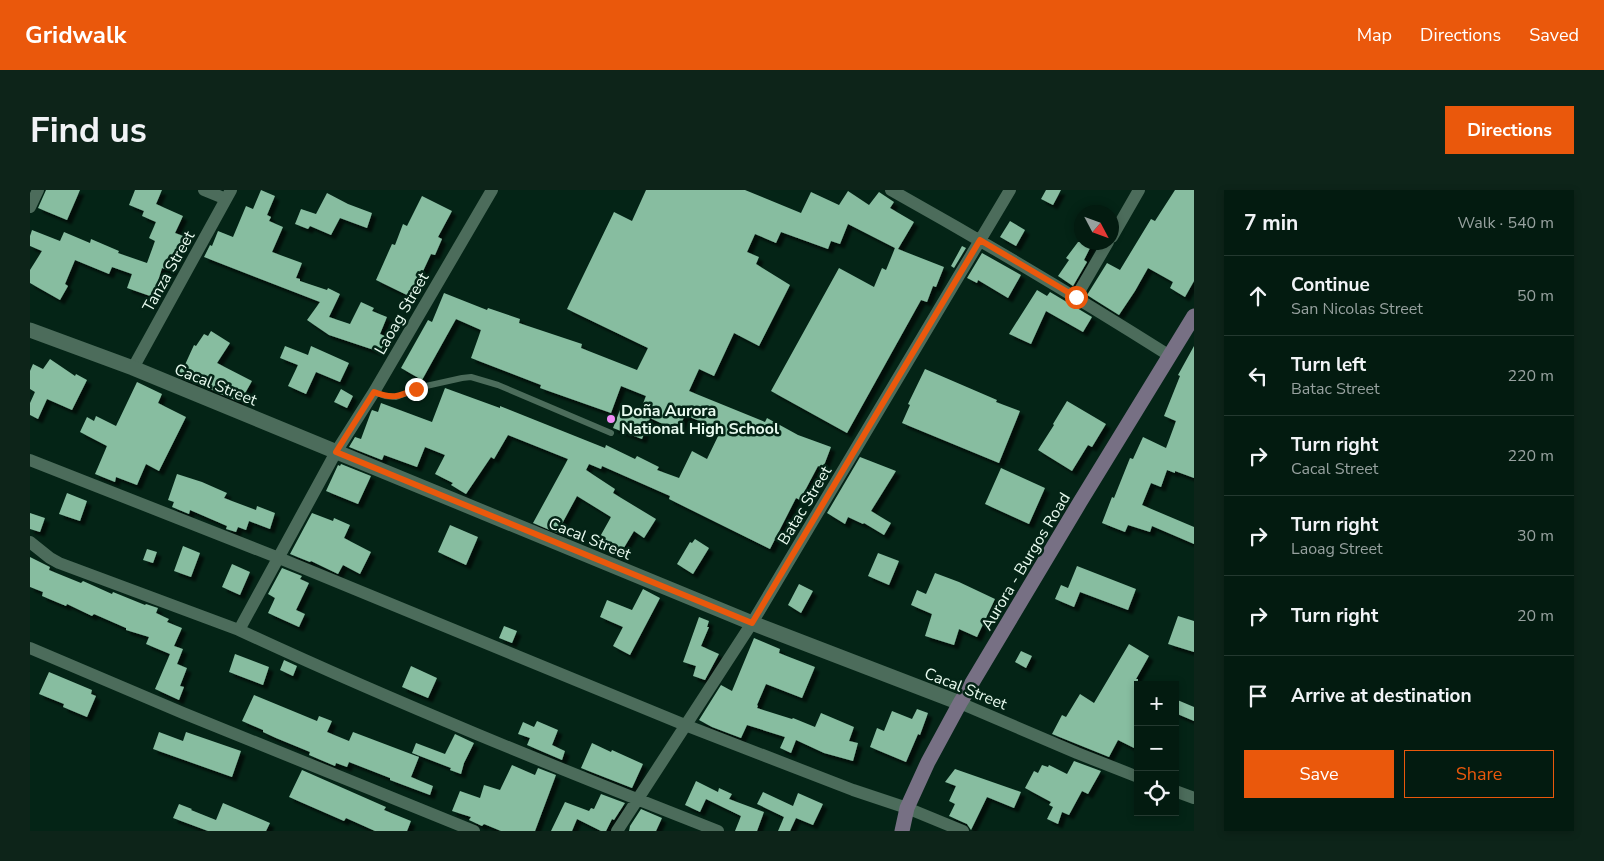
<!DOCTYPE html>
<html lang="en">
<head>
<meta charset="utf-8">
<style>
	:root { --surface:#031b10; --page:#0d2419; --text:#f1f3f6; --muted:#97a19f; --line:#243930; --accent:#ea580c }
	body { margin:0; font-family:"Nunito Sans",sans-serif; background:var(--page); color:var(--text) }
	.controls { position:absolute; right:15px; bottom:15px; display:grid; overflow:hidden; border-radius:0px; box-shadow:0 2px 8px #0003 }
	.controls button { width:45px; height:45px; display:grid; place-items:center; padding:0; border:0; border-bottom:1px solid var(--line); background:var(--surface); color:var(--text); font:25px sans-serif }
	.compass { position:absolute; left:1044px; top:15px; width:45px; height:45px; border-radius:50%; background:var(--surface); box-shadow:0 2px 8px #0003; rotate:131deg }
	.stop { position:absolute; width:15px; height:15px; margin:-11px; border:4px solid #ea580c; border-radius:50%; background:#fff }
	.stop.end { background:#ea580c; border-color:#fff; box-shadow:0 1px 5px #0008 }
	.list { margin:0; padding:0; list-style:none }
	h2 { display:flex; justify-content:space-between; align-items:center; height:65px; margin:0; padding:0 20px; font-size:21px }
	h2 small { font-size:16px; font-weight:400; color:var(--muted) }
	.list li { display:grid; grid-template-columns:32px 1fr auto; gap:15px; align-items:center; box-sizing:border-box; height:80px; padding:0 20px; border-top:1px solid var(--line) }
	.list b { display:block; font-size:19px; white-space:nowrap }
	.list p { margin:0; font-size:16px; white-space:nowrap; color:var(--muted) }
	.list em { font-size:16px; font-style:normal; color:var(--muted) }
	.actions { display:flex; gap:10px; padding:15px 20px }
	.actions a { flex:1; padding:11px 0; border:1px solid var(--accent); border-radius:0px; text-align:center; font-size:18px; color:var(--accent) }
	.actions .main { background:var(--accent); color:#fff }
	.icon { flex:none; width:28px; height:28px; fill:none; stroke:currentColor; stroke-width:2; stroke-linecap:round; stroke-linejoin:round }
	.map { position:relative; flex:none; width:1164px; height:641px; overflow:hidden; border-radius:0px }
	header { display:flex; align-items:center; gap:30px; box-sizing:border-box; height:70px; padding:0 25px; background:var(--accent); color:#fff }
	header strong { font-size:24px }
	nav { display:flex; gap:28px; margin-inline-start:auto; font-size:18px }
	.intro { display:flex; align-items:center; justify-content:space-between; box-sizing:border-box; height:120px; padding:0 30px }
	h1 { margin:0; font-size:35px }
	.button { padding:12px 22px; border-radius:0px; background:var(--accent); color:#fff; font-size:18px; font-weight:700 }
	main { display:flex; gap:30px; padding:0 30px }
	aside { flex:1; background:var(--surface); border-radius:0px; box-shadow:0 2px 8px #0003 }
	.map>svg:first-child { display:block }
	.building { fill:#87bda0; filter:url(#shadow) }
	.lines { fill:none; stroke-linecap:round; stroke-linejoin:round }
	.service { stroke:#4c6c5b; stroke-width:6 }
	.minor { stroke:#4c6c5b; stroke-width:12 }
	.tertiary { stroke:#4c6c5b; stroke-width:15 }
	.secondary { stroke:#777084; stroke-width:15 }
	.route { stroke:#ea580c; stroke-width:6 }
	.poi-dot { fill:#ef8bf7; stroke:#042416; stroke-width:2 }
	.labels { text-anchor:middle; stroke-width:5; stroke-linejoin:round; paint-order:stroke }
	.street-label { font-size:16px; fill:#e8faef; stroke:#042416 }
	.poi-label { font-size:16px; font-weight:bold; fill:#e8faef; stroke:#042416; text-anchor:start }
</style>
</head>
<body>
<header>
<strong>Gridwalk</strong>
<nav><a>Map</a><a>Directions</a><a>Saved</a></nav>
</header>
<div class="intro"><h1>Find us</h1><a class="button">Directions</a></div>
<main>
<div class="map">
<svg width="1164" height="641" viewBox="0 0 1164 641">
	<defs>
		<filter id="shadow"><feDropShadow dx="4.5" dy="4.5" stdDeviation="1" flood-color="#0009"/></filter>
	</defs>
	<rect width="100%" height="100%" fill="#042416"/>
	<path class="building" d="M16 0H50L37 30 8 18Z
		M105 0H132L126 14 153 26 145 43 156 47 150 61 148 60 141 81 132 78 123 107 97 98 102 84 82 77 79 84 45 70 35 94 38 96 30 110 0 93V80L12 61 0 56V46L2 40 30 51 34 42 60 53 61 49 89 61 88 63 117 73 125 51 119 48 126 32 112 26 114 21 99 15Z
		M231 0 245 6 237 25 241 27 239 31 253 37 242 62 272 73 266 88 270 89V91L297 100 298 98 310 104 299 127 320 134 331 112 344 118 342 121 357 127 350 144 357 147 350 162 299 145 277 130 290 112 174 67 180 55 182 56 188 41 203 47 216 16 223 19Z
		M616 0H715L771 23 781 2 809 15 818 1 839 15 849 2 864 12 860 18 884 32 868 59 914 77 906 97 903 96 897 112 891 110 817 243 741 201 809 78 844 97 852 78 856 80 865 58 818 34 810 54 801 51 798 59 751 42 746 53 725 44 717 62 729 67 726 74 760 95 729 156 704 143 684 186 669 179 659 201 735 232 737 228 768 245 801 257 793 278 788 276 770 310 766 308 740 359 639 309 640 306 572 276 571 279 559 274 556 280 585 299 583 303 626 329 614 348 604 341 589 366 567 352 581 327 547 306 527 343 503 333 538 269 478 245 464 269 461 267 436 304 421 295 423 293 405 284 415 265 395 257 387 277 354 265 352 270 319 257 325 247 331 249 341 222 342 220 348 222 351 213 402 232 415 198 470 218V216L575 258 576 255 605 269 607 266 629 277 627 280 649 288 662 261 677 269 691 240 655 225 648 241 620 228 612 249 583 238 590 220 608 226 616 206 591 196 581 223 510 198 511 195 441 168 451 140 426 129 392 190 371 178 398 130 402 132 414 103 457 120 458 118 490 129 489 133 552 154 551 158 607 180 618 158 537 119 584 22 602 31Z
		M1016 0H1031L1023 15 1011 9Z
		M1145 0H1164V91L1155 107 1140 98 1143 92 1118 78 1105 101 1089 125 1057 105 1077 73 1090 80 1121 29 1125 31Z
		M297 3 318 14 342 23 337 38 310 28 301 45 280 36 278 39 265 34 271 19 286 24Z
		M392 6 422 21 408 47 412 49 405 65 401 64 381 107 346 90 362 54 365 55 373 34 377 36Z
		M980 31 995 40 986 56 970 47Z
		M1048 52H1063L1054 70 1057 72 1043 96 1028 86 1039 70 1036 68Z
		M932 56 936 58 924 78 921 76Z
		M952 63 991 85 978 108 948 90 947 93 937 88Z
		M1007 100 1017 106 1020 102 1062 127 1053 142 1016 121 1001 154 979 144Z
		M181 141 200 153 187 173 222 191 210 212 188 203 168 192 167 194 147 186 151 178 153 179 164 155 166 156 174 144 178 146Z
		M255 156 278 165 281 156 319 173 310 192 286 182 276 204 258 196 268 175 250 168Z
		M1164 156V288L1145 281V283L1137 280 1131 297 1121 293 1112 315 1164 337V354L1122 336 1120 342 1098 335 1095 342 1072 333 1082 307 1084 308 1100 268 1103 269 1113 247 1136 258 1146 231 1134 226 1150 186 1148 185Z
		M20 169 45 186 46 184 57 190 42 220 17 209 8 229 0 225V213L5 202 0 199V181L3 174 13 179Z
		M895 179 967 210 966 212 990 221 969 273 872 233 880 215 878 214Z
		M107 192 132 204 128 213 156 227 129 281 116 274 107 295 86 287 85 292 65 284 77 256 50 242 57 227 64 231 66 226 86 236Z
		M311 199 323 206 317 218 304 212Z
		M1037 211 1076 234 1062 257 1058 255 1042 281 1008 260 1024 235 1023 234Z
		M830 267 866 281 841 321 861 333 854 345 834 333 833 334 818 327 815 334 797 323Z
		M311 274 341 286 328 314 296 301 308 275 310 276Z
		M971 278 1015 298 999 334 955 314Z
		M147 284 172 292 197 303 194 308 226 320 227 316 245 323 240 339 219 331 216 340 208 337 206 342 196 339 197 336 160 320 159 324 142 317 144 312 138 310Z
		M37 303 57 311 50 331 29 324Z
		M0 323 15 328 10 342 0 339Z
		M282 323 303 331 304 328 320 335 314 348 341 362 330 384 313 375 308 384 281 371 280 372 260 364Z
		M420 335 448 347 436 375 408 362Z
		M665 349 679 358 663 384 647 374 660 352 662 353Z
		M153 356 170 363 161 387 144 381Z
		M117 359 127 362 123 373 113 370Z
		M848 363 869 371 859 395 838 386Z
		M0 367 20 377 19 380 51 393 53 391 82 404 83 402 115 415 116 414 128 418 126 423 139 429 137 432 152 438 144 456 153 459 147 474 157 478 150 496 154 497 149 510 125 499 140 464 116 454 119 447 96 440V438L64 424 62 426 37 414 36 416 12 406 13 402 0 397Z
		M202 374 220 382 210 405 192 397Z
		M1047 376 1106 399 1098 420 1050 402 1044 417 1025 409 1031 395 1038 398Z
		M252 378 272 386 270 389 279 393 266 420 275 424 269 437 238 423 245 408 238 404Z
		M905 383 929 392 965 409 947 447 929 439 924 455 895 446 902 424 881 415 887 400 896 404Z
		M769 394 783 401 771 423 758 415Z
		M613 399 630 408 600 465 583 456 593 437 570 427 577 410 602 420Z
		M1148 426 1164 431V462L1138 454Z
		M669 427 679 431 677 437H679L671 456 689 464 675 490 663 486 666 476 653 472Z
		M474 436 487 441 482 453 469 448Z
		M724 448 750 459 749 463 785 477 772 508 736 494 727 515 728 516 727 518 762 529 763 528 785 537 791 523 824 537 819 551 828 553 823 571 794 563 766 550 761 563 750 558 755 547 717 535 711 548 682 537 669 530 691 495 702 501Z
		M1099 454 1119 466 1106 489H1108V560L1088 550 1079 567 1022 544 1032 525 1036 527 1050 504 1064 513Z
		M991 461 1002 466 996 478 985 472Z
		M205 464 239 477 233 495 199 482Z
		M254 470 267 476 263 486 250 480Z
		M381 476 407 488 398 508 372 497Z
		M19 482 62 500 61 504 66 506 57 527 33 517 34 514 9 504Z
		M224 505 287 531 289 526 302 531 297 542 319 551 323 542 389 567 381 587 403 596 400 605 360 590V588L319 572 317 577 306 573 305 576 279 565 280 562 246 548 233 542V540L212 531Z
		M1145 509 1164 517V531L1145 523Z
		M887 519 898 523 890 545 888 544 876 572 840 557 847 538 854 541 862 521 882 529Z
		M507 531 528 540 522 555 535 561 532 570 497 555 500 548 488 544 493 532 504 537Z
		M129 542 153 551 156 542 211 561 202 587 123 559Z
		M425 544 444 553 434 573 431 584 420 580 421 578 382 563 386 553 415 564Z
		M562 553 581 562 582 560 613 574 602 598 551 578Z
		M1044 571 1071 581 1058 604 1052 601 1039 625 1032 622 1028 634 1017 629 1023 617 1019 615 1021 612 995 598 1004 581 1008 583 1012 575 1018 577 1019 575 1037 584Z
		M482 575 505 585 508 578 526 585 505 641H471L454 634 452 636 439 630 441 627 422 621 430 601 450 608 454 595 470 600Z
		M925 579 991 602 984 618 957 607 941 640 937 634 919 626 925 614 919 611 926 596 915 592Z
		M272 580 356 617 354 620 381 631 377 641H345L316 628 314 631 259 607Z
		M666 591 688 602 689 598 702 604 699 609 734 622 727 641H705L711 626 676 609 670 622 655 615Z
		M733 602 763 616 768 603 793 614 783 635 766 628 760 641H748L754 627 727 614Z
		M571 604 595 613 584 630 582 629 576 641H571L547 629 542 641H521L535 612 559 621 561 618 564 619Z
		M193 613 240 633 236 641H178L143 628 149 614 162 619 161 620 186 630Z
		M611 619 632 628 626 641H599L600 636Z"/>
	<g class="lines">
		<path class="service" d="M344 202 355 206 366 207 396 196 432 188 441 187 468 195 581 243"/>
		<path class="minor" d="M174 0 196 9
			M861 0C956 53 1048 108 1140 166
			M0 17 8 0
			M1082 47 1109 0
			M1046 107 1078 52
			M103 178 201 0
			M0 270 249 368 655 535 823 600 877 618 933 641
			M0 352 20 368 29 373 209 440 306 262 344 202 462 0
			M209 440C366 513 527 578 688 641
			M0 458 153 523 444 641
			M930 513 1047 563 1108 587
			M1145 601 1164 608
			M587 641 722 433 980 0"/>
		<path class="tertiary" d="M0 140 103 178 722 433 930 513"/>
		<path class="secondary" d="M872 641 877 618 898 572 930 513 1050 312 1164 126"/>
	</g>
	<g class="lines">
		<path class="route" d="M386 199C368 207 362 209 344 202L306 262 722 433 950 50 1046 107"/>
	</g>
	<circle class="poi-dot" cx="581" cy="229" r="5"/>
	<g class="labels">
		<g class="street-label">
			<text transform="translate(138 81) rotate(-61)" y="6">Tanza Street</text>
			<text transform="translate(371 123) rotate(-60)" y="6">Laoag Street</text>
			<text transform="translate(186 194) rotate(22)" y="6">Cacal Street</text>
			<text transform="translate(774 315) rotate(-59)" y="6">Batac Street</text>
			<text transform="translate(560 348) rotate(22)" y="6">Cacal Street</text>
			<text transform="translate(995 371) rotate(-59)" y="6">Aurora - Burgos Road</text>
			<text transform="translate(936 498) rotate(22)" y="6">Cacal Street</text>
		</g>
		<g class="poi-label">
			<text x="591" y="226">Doña Aurora<tspan x="591" dy="18">National High School</tspan></text>
		</g>
	</g>
</svg>
<div class="controls">
<button>+</button>
<button>−</button>
<button><svg class="icon" aria-label="locate" viewBox="0 0 24 24"><circle cx="12" cy="12" r="6"/><path d="M12 2v4M12 18v4M2 12h4M18 12h4"/></svg></button>
</div>
<svg class="compass" viewBox="-18 -18 36 36"><path d="M0-13l5 13h-10z" fill="#e53935"/><path d="M0 13l5-13h-10z" fill="#97a19f"/></svg>
<div class="stop" style="left:1046px;top:107px"></div>
<div class="stop end" style="left:386px;top:199px"></div>
</div>
<aside>
<h2>7 min<small>Walk · 540 m</small></h2>
<ul class="list">
<li><svg class="icon" aria-label="ahead" viewBox="0 0 24 24"><path d="M12 20V5M6 11l6-6 6 6"/></svg><div><b>Continue</b><p>San Nicolas Street</p></div><em>50 m</em></li>
<li><svg class="icon" aria-label="left" viewBox="0 0 24 24"><path d="M17 20v-9H6M10 6l-5 5 5 5"/></svg><div><b>Turn left</b><p>Batac Street</p></div><em>220 m</em></li>
<li><svg class="icon" aria-label="right" viewBox="0 0 24 24"><path d="M7 20v-9h11M14 6l5 5-5 5"/></svg><div><b>Turn right</b><p>Cacal Street</p></div><em>220 m</em></li>
<li><svg class="icon" aria-label="right" viewBox="0 0 24 24"><path d="M7 20v-9h11M14 6l5 5-5 5"/></svg><div><b>Turn right</b><p>Laoag Street</p></div><em>30 m</em></li>
<li><svg class="icon" aria-label="right" viewBox="0 0 24 24"><path d="M7 20v-9h11M14 6l5 5-5 5"/></svg><div><b>Turn right</b></div><em>20 m</em></li>
<li><svg class="icon" aria-label="arrive" viewBox="0 0 24 24"><path d="M6 21V4h12l-3 4 3 4H6"/></svg><div><b>Arrive at destination</b></div></li>
</ul>
<div class="actions"><a class="main">Save</a><a>Share</a></div>
</aside>
</main>
</body>
</html>
